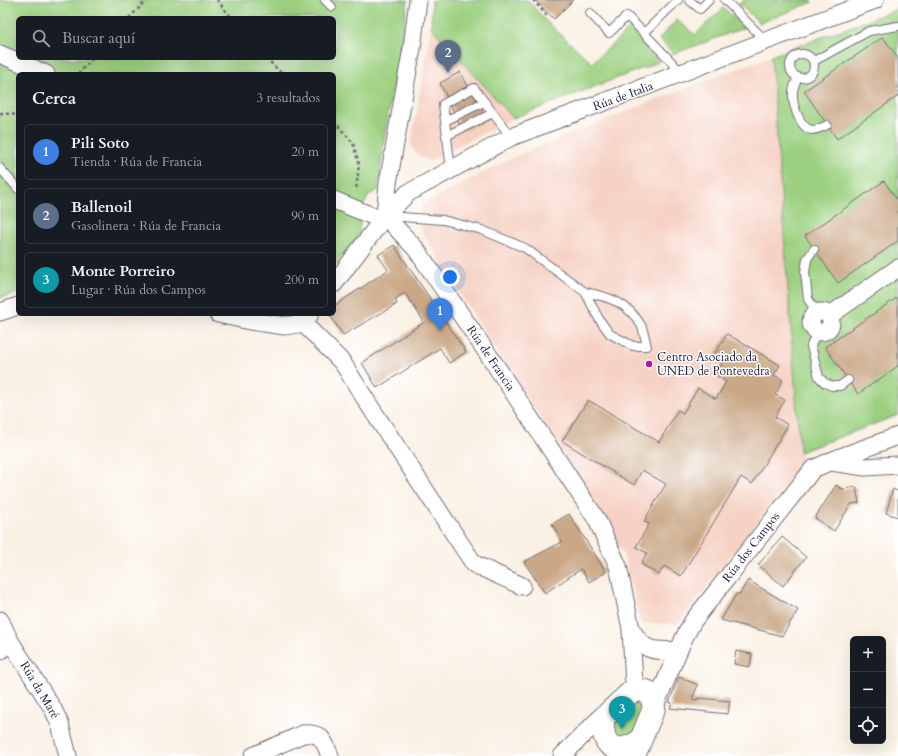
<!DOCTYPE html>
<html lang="es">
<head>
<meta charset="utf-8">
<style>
	:root { --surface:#171b24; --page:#242831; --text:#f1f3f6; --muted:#9ea1a6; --line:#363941; --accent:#d690ce }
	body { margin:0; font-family:Cardo,serif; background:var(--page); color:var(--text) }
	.controls { position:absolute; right:12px; bottom:12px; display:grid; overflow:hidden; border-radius:6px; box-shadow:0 4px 16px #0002 }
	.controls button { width:36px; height:36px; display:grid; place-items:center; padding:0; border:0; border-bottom:1px solid var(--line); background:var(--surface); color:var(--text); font:20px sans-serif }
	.you { position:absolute; left:450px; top:277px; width:14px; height:14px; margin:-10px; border:3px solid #fff; border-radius:50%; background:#1a73e8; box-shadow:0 0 0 6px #1a73e833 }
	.badge { display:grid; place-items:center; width:26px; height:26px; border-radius:50%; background:var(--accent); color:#fff; font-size:13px; font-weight:700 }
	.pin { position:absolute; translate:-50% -33px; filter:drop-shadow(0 1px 2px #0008) }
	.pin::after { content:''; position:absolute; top:21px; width:14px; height:12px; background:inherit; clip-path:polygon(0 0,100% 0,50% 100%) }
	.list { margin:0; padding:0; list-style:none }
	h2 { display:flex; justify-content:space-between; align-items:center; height:52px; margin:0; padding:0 16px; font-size:17px }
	h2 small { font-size:13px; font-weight:400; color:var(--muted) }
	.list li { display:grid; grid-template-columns:26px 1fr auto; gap:12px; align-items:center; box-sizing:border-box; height:56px; margin:0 8px 8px; padding:0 8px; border:1px solid var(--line); border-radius:6px }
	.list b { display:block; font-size:15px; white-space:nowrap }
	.list p { margin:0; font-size:13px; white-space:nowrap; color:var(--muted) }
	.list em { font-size:13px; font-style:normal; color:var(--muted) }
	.icon { flex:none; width:22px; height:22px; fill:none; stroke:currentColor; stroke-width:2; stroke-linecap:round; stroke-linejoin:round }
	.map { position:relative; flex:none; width:898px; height:756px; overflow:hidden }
	.search { position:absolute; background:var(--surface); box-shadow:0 4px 16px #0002; left:16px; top:16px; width:320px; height:44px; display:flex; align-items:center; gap:10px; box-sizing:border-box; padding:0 14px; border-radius:6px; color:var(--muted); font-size:15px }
	.panel { position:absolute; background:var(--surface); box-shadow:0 4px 16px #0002; left:16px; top:72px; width:320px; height:244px; border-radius:6px }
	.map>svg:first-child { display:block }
	.built { fill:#f6d2c4 }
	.green { fill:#9cd080; stroke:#5f795e; fill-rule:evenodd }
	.building { fill:#caa887 }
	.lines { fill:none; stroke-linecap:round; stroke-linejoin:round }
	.lane-casing { stroke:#6e6a76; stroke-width:10 }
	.street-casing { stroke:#6e6a76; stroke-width:19 }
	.secondary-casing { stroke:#6e6a76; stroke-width:24 }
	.path { stroke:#6e6a76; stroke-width:2.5; stroke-dasharray:3 3; stroke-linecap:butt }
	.lane { stroke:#fff; stroke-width:8 }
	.street { stroke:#fff; stroke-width:17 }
	.secondary { stroke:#fff; stroke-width:22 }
	.poi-dot { fill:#b5179e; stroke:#fff; stroke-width:1.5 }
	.labels { text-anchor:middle; stroke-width:3; stroke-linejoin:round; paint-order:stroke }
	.street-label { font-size:12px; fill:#22223b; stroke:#fff }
	.poi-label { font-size:12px; fill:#22223b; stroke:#fff; text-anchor:start }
</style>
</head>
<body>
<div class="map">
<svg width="898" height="756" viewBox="0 0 898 756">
	<rect width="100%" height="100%" fill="#fff"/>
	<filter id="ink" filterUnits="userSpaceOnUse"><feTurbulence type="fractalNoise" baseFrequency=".025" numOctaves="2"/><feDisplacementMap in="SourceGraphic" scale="8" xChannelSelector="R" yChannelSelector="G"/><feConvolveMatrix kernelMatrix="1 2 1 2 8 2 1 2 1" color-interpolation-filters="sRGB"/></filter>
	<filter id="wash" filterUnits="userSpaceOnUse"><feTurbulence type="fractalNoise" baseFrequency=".012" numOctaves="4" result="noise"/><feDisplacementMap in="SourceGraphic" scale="16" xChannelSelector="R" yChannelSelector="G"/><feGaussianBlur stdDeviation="0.9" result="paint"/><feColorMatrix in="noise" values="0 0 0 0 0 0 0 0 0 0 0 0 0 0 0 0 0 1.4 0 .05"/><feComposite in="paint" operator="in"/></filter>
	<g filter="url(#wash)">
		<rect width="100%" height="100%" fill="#faf0e3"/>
		<path class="built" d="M431 27 513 118 429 161 417 155 411 144Z
			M771 56 802 464 678 624 641 623 623 554 558 445 453 283 419 226 422 204 514 157 655 100Z"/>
		<path class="green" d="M0 0H408L384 139 378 190 369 195 361 211 359 236 334 266V74H18V293L0 298ZM18 18H334V58H18Z
			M432 0H528L546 21 592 63 630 28 659 62 513 118 431 27Z
			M744 0H810L813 2 760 23 739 4Z
			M723 8 746 27 673 54 659 39 677 20 695 35Z
			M898 9V415L800 452 771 56Z
			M632 700H642L645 706 636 731 627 740 616 739 611 723Z"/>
		<g id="blocks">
			<path class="building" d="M535 0H573L554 19Z
				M883 37 898 58V96L837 139 804 91Z
				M460 72 487 119 463 131 440 83Z
				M884 181 898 201V241L838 283 805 236Z
				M394 245 466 352 449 363 440 348 377 388 362 363 424 322 415 308 405 293 395 299 397 304 343 335 329 314H334V306L388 270 378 255Z
				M898 297V366L858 394 825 347Z
				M727 334 780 365 774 375 783 380 775 395 785 400 775 417 788 425 752 484 741 477 681 576 664 566 659 575 641 564 647 553 636 547 649 524 644 521 666 484 642 470 634 485 562 441 588 400 659 442 678 410 683 413 698 388 716 399 726 382 715 375 723 362 713 357Z
				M836 485 842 489 856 487 859 503 851 504 834 531 815 518Z
				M893 489 898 491V517L886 513Z
				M569 514 606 572 589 582 581 569 545 593 524 562 562 542 552 524Z
				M782 537 806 557 783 586 758 565Z
				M748 580 798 610 782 636 721 620 737 593 739 595Z
				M736 651 752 654 750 667 734 664Z
				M679 677 698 685 692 699 698 700V698L730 701 728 714 670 708 672 703 669 702Z"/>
		</g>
	</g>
	<g filter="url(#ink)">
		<use href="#blocks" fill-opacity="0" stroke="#6e6a76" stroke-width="1"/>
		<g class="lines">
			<defs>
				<path id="lane" d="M325 0 332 7
					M689 0 700 9 709 0
					M725 0 766 41
					M590 13 609 33 627 16 644 33 678 0
					M644 33 682 73
					M790 66a12 12 0 1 1 24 0a12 12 0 1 1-24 0Z
					M814 61 869 31 898 26
					M798 77C796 82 793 87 793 92 792 103 799 128 812 130 817 130 823 127 827 125
					M445 121 484 102
					M446 136 493 113
					M0 168 18 189
					M451 170 443 104 474 88 511 137
					M388 216 443 220 482 230 525 248 585 292 599 319 610 334 633 346H647C645 339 644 331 641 325 627 302 609 297 585 292
					M814 249 807 259 805 272 808 299 817 313
					M817 331 811 346 819 377 825 383 832 386H840L848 380"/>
				<path id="street" d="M418 0 412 48 388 183 385 216 416 249 492 360 597 520 618 566 631 629 634 684 631 692
					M0 54 46 74
					M334 200 382 220
					M334 284 385 216 408 193 511 137 875 0
					M0 312 18 306
					M811 322a10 10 0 1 1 20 0a10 10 0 1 1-20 0Z
					M218 314 250 321 285 326 303 323 310 314
					M829 316 898 268
					M303 323 342 362 369 405 474 564 522 586
					M831 462 865 467 898 465
					M0 620 10 641
					M631 629C645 653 653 651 679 650
					M0 651 10 641 53 709 60 724 68 756
					M654 708 684 638 693 621 813 469 838 458 898 436
					M253 756 303 734C322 732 324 741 330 756
					M562 756 597 721 603 718"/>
				<path id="secondary" d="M634 756 654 708 651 695 649 692 642 690 631 692 603 718C601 747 615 756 640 741"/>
			</defs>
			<use href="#lane" class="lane-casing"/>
			<use href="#street" class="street-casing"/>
			<use href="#secondary" class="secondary-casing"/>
			<path class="path" d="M217 0 232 18
				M533 0 548 17
				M129 18 147 0
				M266 58 282 74
				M78 74 93 58
				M0 113 18 115
				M334 121 353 143 359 164 356 191"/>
			<use href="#lane" class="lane"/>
			<use href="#street" class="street"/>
			<use href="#secondary" class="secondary"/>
		</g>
	</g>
	<circle class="poi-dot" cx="649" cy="364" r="4"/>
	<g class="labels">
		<g class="street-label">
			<text transform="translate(623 96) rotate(-20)" y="4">Rúa de Italia</text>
			<text transform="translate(491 358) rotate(56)" y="4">Rúa de Francia</text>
			<text transform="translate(751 547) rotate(-52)" y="4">Rúa dos Campos</text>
			<text transform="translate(40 690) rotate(59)" y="4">Rúa da Maré</text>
		</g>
		<g class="poi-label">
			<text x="657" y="361">Centro Asociado da<tspan x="657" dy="14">UNED de Pontevedra</tspan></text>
		</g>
	</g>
</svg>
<div class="controls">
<button>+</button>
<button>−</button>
<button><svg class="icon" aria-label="locate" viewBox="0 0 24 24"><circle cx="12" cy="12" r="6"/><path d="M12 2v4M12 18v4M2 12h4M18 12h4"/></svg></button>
</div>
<div class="you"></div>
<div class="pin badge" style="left:440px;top:331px;background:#3f7fe0">1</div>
<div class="pin badge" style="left:448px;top:73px;background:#5c6f8a">2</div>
<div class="pin badge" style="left:622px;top:729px;background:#0f9aa8">3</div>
<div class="search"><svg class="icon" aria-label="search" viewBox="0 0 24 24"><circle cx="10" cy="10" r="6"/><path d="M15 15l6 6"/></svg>Buscar aquí</div>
<section class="panel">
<h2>Cerca<small>3 resultados</small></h2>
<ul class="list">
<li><span class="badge" style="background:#3f7fe0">1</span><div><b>Pili Soto</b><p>Tienda · Rúa de Francia</p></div><em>20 m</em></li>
<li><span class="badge" style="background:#5c6f8a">2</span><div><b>Ballenoil</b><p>Gasolinera · Rúa de Francia</p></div><em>90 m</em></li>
<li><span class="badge" style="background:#0f9aa8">3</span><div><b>Monte Porreiro</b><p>Lugar · Rúa dos Campos</p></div><em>200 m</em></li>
</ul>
</section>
</div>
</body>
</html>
